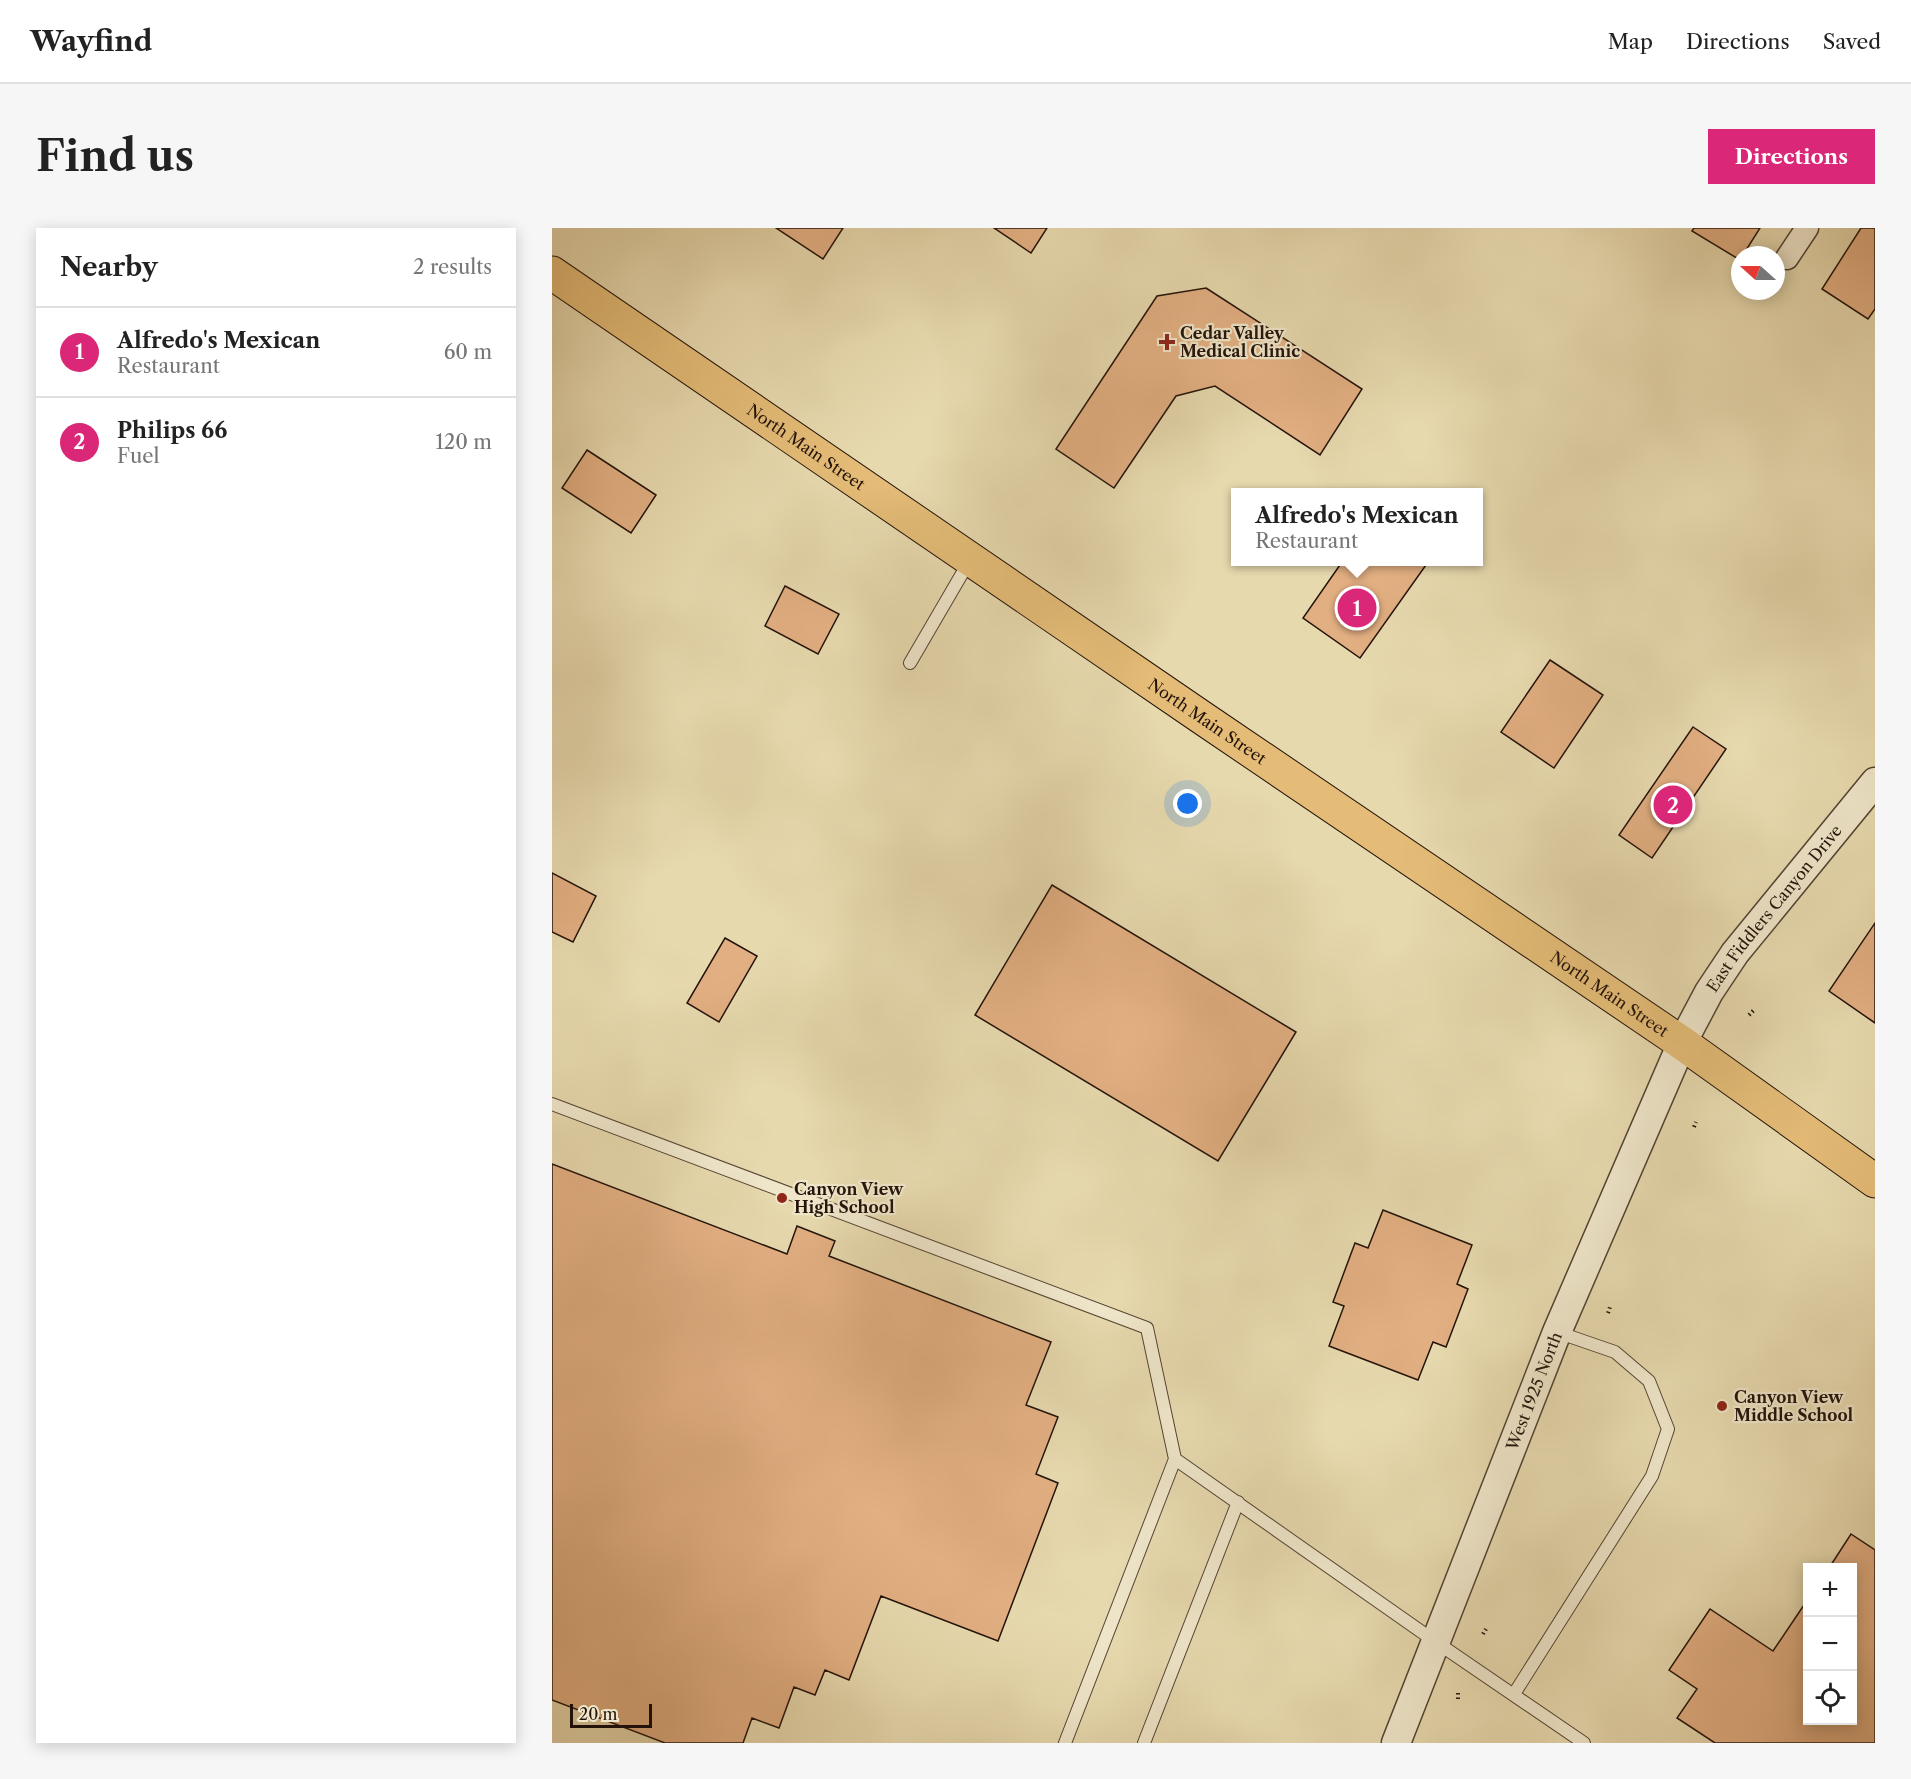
<!DOCTYPE html>
<html lang="en">
<head>
<meta charset="utf-8">
<style>
	:root { --surface:#fff; --page:#f6f6f6; --text:#222; --muted:#767676; --line:#e0e0e0; --accent:#db2777 }
	body { margin:0; font-family:"Libre Caslon Text",serif; background:var(--page); color:var(--text) }
	.controls { position:absolute; right:18px; bottom:18px; display:grid; overflow:hidden; border-radius:0px; box-shadow:0 3px 15px #0003 }
	.controls button { width:54px; height:54px; display:grid; place-items:center; padding:0; border:0; border-bottom:2px solid var(--line); background:var(--surface); color:var(--text); font:30px sans-serif }
	.compass { position:absolute; left:1179px; top:18px; width:54px; height:54px; border-radius:50%; background:var(--surface); box-shadow:0 3px 15px #0003; rotate:291deg }
	.scale { position:absolute; left:18px; bottom:15px; width:82px; box-sizing:border-box; padding-left:6px; border:3px solid #23130a; border-top:0; font-size:16px; line-height:21px; white-space:nowrap; color:#23130a; -webkit-text-stroke:4px #efe6ca; paint-order:stroke }
	.you { position:absolute; left:636px; top:576px; width:21px; height:21px; margin:-15px; border:4px solid #fff; border-radius:50%; background:#1a73e8; box-shadow:0 0 0 9px #1a73e833 }
	.badge { display:grid; place-items:center; width:39px; height:39px; border-radius:50%; background:var(--accent); color:#fff; font-size:20px; font-weight:700 }
	.pin { position:absolute; translate:-50% -50%; border:3px solid #fff; box-shadow:0 2px 6px #0006 }
	.popup { position:absolute; left:679px; top:260px; width:252px; height:78px; box-sizing:border-box; display:grid; place-content:center; border-radius:0px; background:var(--surface); filter:drop-shadow(0 2px 4px #0005); font-size:20px; white-space:nowrap; color:var(--muted) }
	.popup b { font-size:22px; color:var(--text) }
	.popup::after { content:''; position:absolute; left:50%; top:100%; margin-left:-12px; border:12px solid transparent; border-top-color:var(--surface) }
	.list { margin:0; padding:0; list-style:none }
	h2 { display:flex; justify-content:space-between; align-items:center; height:78px; margin:0; padding:0 24px; font-size:26px }
	h2 small { font-size:20px; font-weight:400; color:var(--muted) }
	.list li { display:grid; grid-template-columns:39px 1fr auto; gap:18px; align-items:center; box-sizing:border-box; height:90px; padding:0 24px; border-top:2px solid var(--line) }
	.list b { display:block; font-size:22px; white-space:nowrap }
	.list p { margin:0; font-size:20px; white-space:nowrap; color:var(--muted) }
	.list em { font-size:20px; font-style:normal; color:var(--muted) }
	.icon { flex:none; width:33px; height:33px; fill:none; stroke:currentColor; stroke-width:2; stroke-linecap:round; stroke-linejoin:round }
	.map { position:relative; flex:none; width:1323px; height:1515px; overflow:hidden; border-radius:0px }
	header { display:flex; align-items:center; gap:36px; box-sizing:border-box; height:84px; padding:0 30px; background:var(--surface); border-bottom:2px solid var(--line) }
	header strong { font-size:28px }
	nav { display:flex; gap:33px; margin-inline-start:auto; font-size:21px }
	.intro { display:flex; align-items:center; justify-content:space-between; box-sizing:border-box; height:144px; padding:0 36px }
	h1 { margin:0; font-size:42px }
	.button { padding:15px 27px; border-radius:0px; background:var(--accent); color:#fff; font-size:21px; font-weight:700 }
	main { display:flex; gap:36px; padding:0 36px }
	aside { flex:1; background:var(--surface); border-radius:0px; box-shadow:0 3px 15px #0003 }
	.map>svg:first-child { display:block }
	.building { fill:#e2af82; stroke:#23130a; stroke-width:1.5 }
	.lines { fill:none; stroke-linecap:round; stroke-linejoin:round }
	.service-casing { stroke:#544433; stroke-width:14 }
	.minor-casing { stroke:#544433; stroke-width:25 }
	.tertiary-casing { stroke:#544433; stroke-width:31 }
	.primary-casing { stroke:#23130a; stroke-width:35 }
	.path { stroke:#23130a; stroke-width:4; stroke-dasharray:1.5 3; stroke-linecap:butt }
	.service { stroke:#efe6ca; stroke-width:12 }
	.minor { stroke:#efe6ca; stroke-width:22 }
	.tertiary { stroke:#efe6ca; stroke-width:28 }
	.primary { stroke:#e4bc77; stroke-width:33 }
	.poi-dot { fill:#8f2418; stroke:#efe6ca; stroke-width:2 }
	.labels { text-anchor:middle; stroke-width:4.5; stroke-linejoin:round; paint-order:stroke }
	.poi-label { font-size:16px; font-weight:bold; fill:#23130a; stroke:#efe6ca; text-anchor:start }
	.street-label { font-size:16px; fill:#23130a; stroke:#efe6ca }
</style>
</head>
<body>
<header>
<strong>Wayfind</strong>
<nav><a>Map</a><a>Directions</a><a>Saved</a></nav>
</header>
<div class="intro"><h1>Find us</h1><a class="button">Directions</a></div>
<main>
<aside>
<h2>Nearby<small>2 results</small></h2>
<ul class="list">
<li><span class="badge">1</span><div><b>Alfredo's Mexican</b><p>Restaurant</p></div><em>60 m</em></li>
<li><span class="badge">2</span><div><b>Philips 66</b><p>Fuel</p></div><em>120 m</em></li>
</ul>
</aside>
<div class="map">
<svg width="1323" height="1515" viewBox="0 0 1323 1515">
	<rect width="100%" height="100%" fill="#e7d9ae"/>
	<filter id="stains"><feTurbulence type="fractalNoise" baseFrequency=".00333" numOctaves="4"/><feColorMatrix values="0 0 0 0 .2 0 0 0 0 .09 0 0 0 0 .02 0 0 0 .5 -.17"/></filter>
	<radialGradient id="worn" r=".72"><stop offset=".6" stop-color="#630" stop-opacity="0"/><stop offset="1" stop-color="#630" stop-opacity=".3"/></radialGradient>
	<path class="building" d="M224 0H291L271 31Z
		M442 0H495L479 25Z
		M1142 0H1208L1191 27H1188V32L1140 3Z
		M1309 0H1323V81L1316 91 1270 61Z
		M654 60 810 161 768 227 663 158 624 168 562 260 504 221 605 68Z
		M35 222 104 267 79 305 10 260Z
		M790 334H869L874 337 808 430 751 390Z
		M233 358 287 386 266 426 213 398Z
		M998 432 1051 467 1002 540 949 504Z
		M1141 499 1174 521 1100 630 1067 607Z
		M0 645 44 668 21 714 0 704Z
		M500 657 744 804 666 933 423 787Z
		M1323 695V795L1277 763Z
		M173 710 205 728 167 794 135 775Z
		M0 936 235 1026 245 998 283 1013 277 1028 499 1114 474 1177 506 1189 484 1246 506 1255 446 1413 329 1368 297 1452 273 1442 263 1467 242 1459 227 1500 200 1490 191 1515H113L0 1472Z
		M831 982 920 1017 905 1056 916 1061 894 1119 881 1114 866 1152 777 1118 792 1078 781 1074 803 1015 816 1020Z
		M1299 1306 1323 1322V1515H1163L1125 1490 1145 1461 1117 1442 1158 1381 1221 1423 1256 1371V1492H1300V1340H1277Z"/>
	<g class="lines">
		<defs>
			<path id="service" d="M358 435 418 332
				M0 876 595 1100 623 1231 884 1414 1032 1515
				M962 1466 1100 1248 1116 1201 1097 1153 1063 1124 1005 1104
				M513 1515 623 1231
				M592 1515 686 1274"/>
			<path id="minor" d="M1235 30 1255 0"/>
			<g id="tertiary">
				<path id="s1" d="M844 1515 1005 1104 1130 815 1157 764 1183 725 1323 554"/>
			</g>
			<g id="primary">
				<path id="s2" d="M0 45 652 491 1130 815 1323 953"/>
			</g>
		</defs>
		<use href="#service" class="service-casing"/>
		<use href="#minor" class="minor-casing"/>
		<use href="#tertiary" class="tertiary-casing"/>
		<use href="#primary" class="primary-casing"/>
		<path class="path" d="M1197 787 1202 782
			M1142 899 1144 894
			M1056 1085 1058 1079
			M931 1406 934 1401
			M906 1471V1465"/>
		<use href="#service" class="service"/>
		<use href="#minor" class="minor"/>
		<use href="#tertiary" class="tertiary"/>
		<use href="#primary" class="primary"/>
	</g>
	<g class="poi-dot">
		<path d="M612 105h6v6h6v6h-6v6h-6v-6h-6v-6h6z"/>
		<circle cx="230" cy="970" r="6"/>
		<circle cx="1170" cy="1178" r="6"/>
	</g>
	<g class="labels">
		<g class="poi-label">
			<text x="628" y="111">Cedar Valley<tspan x="628" dy="18">Medical Clinic</tspan></text>
			<text x="242" y="967">Canyon View<tspan x="242" dy="18">High School</tspan></text>
			<text x="1182" y="1175">Canyon View<tspan x="1182" dy="18">Middle School</tspan></text>
		</g>
		<g class="street-label">
			<text dy="6" stroke="none"><textPath href="#s2" startOffset="308">North Main Street</textPath></text>
			<text dy="6" stroke="none"><textPath href="#s2" startOffset="794">North Main Street</textPath></text>
			<text dy="6" stroke="none"><textPath href="#s1" startOffset="920">East Fiddlers Canyon Drive</textPath></text>
			<text dy="6" stroke="none"><textPath href="#s2" startOffset="1280">North Main Street</textPath></text>
			<text dy="6" stroke="none"><textPath href="#s1" startOffset="378">West 1925 North</textPath></text>
		</g>
	</g>
	<rect width="100%" height="100%" filter="url(#stains)"/>
	<rect width="100%" height="100%" fill="url(#worn)"/>
</svg>
<div class="controls">
<button>+</button>
<button>−</button>
<button><svg class="icon" aria-label="locate" viewBox="0 0 24 24"><circle cx="12" cy="12" r="6"/><path d="M12 2v4M12 18v4M2 12h4M18 12h4"/></svg></button>
</div>
<svg class="compass" viewBox="-18 -18 36 36"><path d="M0-13l5 13h-10z" fill="#e53935"/><path d="M0 13l5-13h-10z" fill="#767676"/></svg>
<div class="scale">20 m</div>
<div class="you"></div>
<div class="pin badge" style="left:805px;top:380px">1</div>
<div class="popup"><b>Alfredo's Mexican</b>Restaurant</div>
<div class="pin badge" style="left:1121px;top:577px">2</div>
</div>
</main>
</body>
</html>
